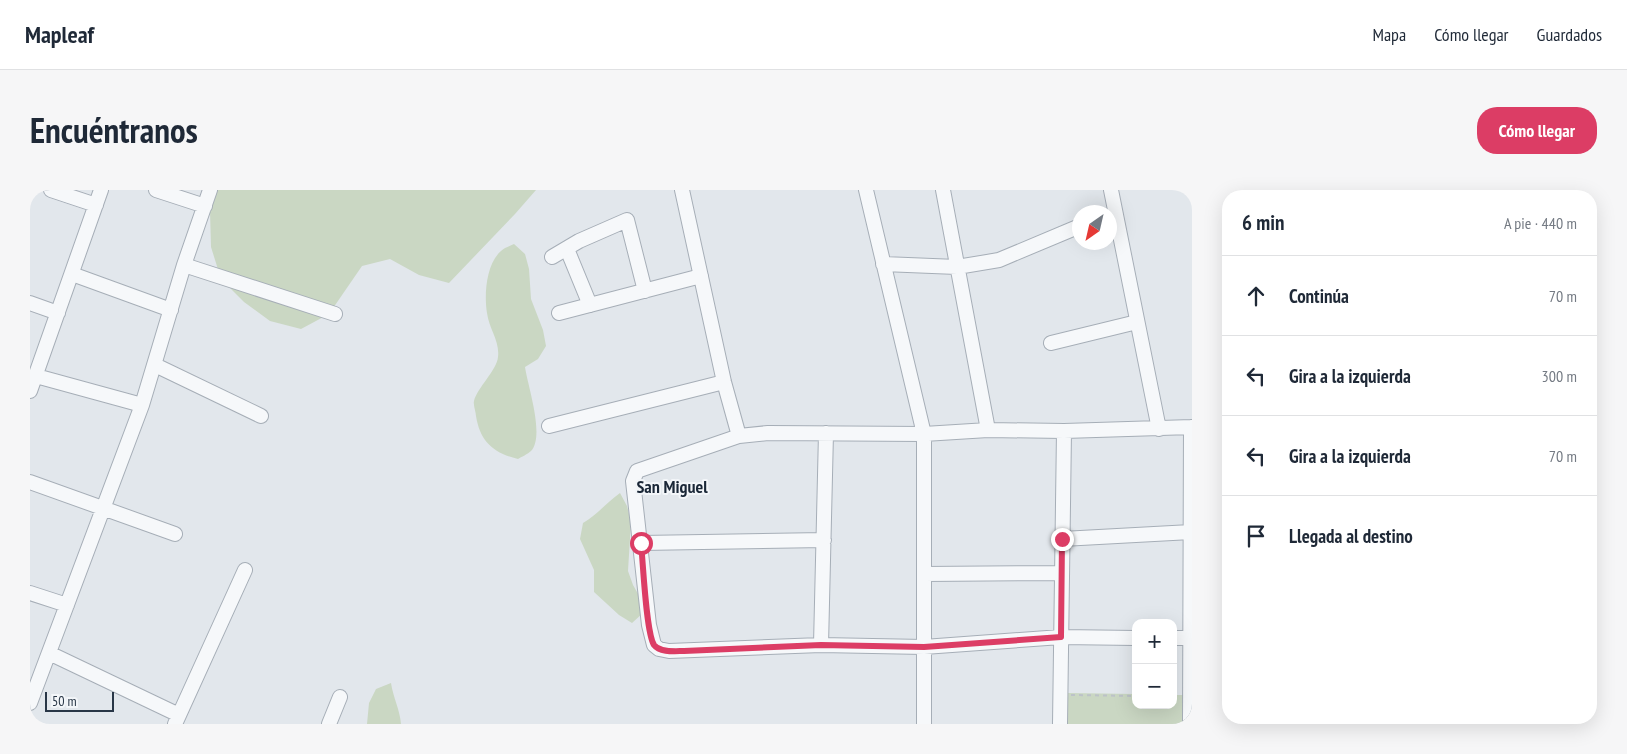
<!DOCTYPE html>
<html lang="es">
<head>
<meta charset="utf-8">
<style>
	:root { --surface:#fff; --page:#f6f6f7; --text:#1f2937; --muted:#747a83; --line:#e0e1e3; --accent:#dc3d65 }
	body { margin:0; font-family:"PT Sans Narrow",sans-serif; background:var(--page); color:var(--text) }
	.controls { position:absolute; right:15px; bottom:15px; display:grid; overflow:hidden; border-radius:10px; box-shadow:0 5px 20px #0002 }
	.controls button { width:45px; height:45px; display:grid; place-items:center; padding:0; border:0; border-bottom:1px solid var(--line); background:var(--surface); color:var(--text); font:25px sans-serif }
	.compass { position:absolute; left:1042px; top:15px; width:45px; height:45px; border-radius:50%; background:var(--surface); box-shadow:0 5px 20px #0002; rotate:214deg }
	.scale { position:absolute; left:15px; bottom:12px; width:69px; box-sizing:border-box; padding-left:5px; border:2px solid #283646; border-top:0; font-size:14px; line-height:18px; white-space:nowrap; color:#283646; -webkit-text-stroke:4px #f3f6f9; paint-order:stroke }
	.stop { position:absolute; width:15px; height:15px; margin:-11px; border:4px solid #dc3d65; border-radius:50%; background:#fff }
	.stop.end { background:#dc3d65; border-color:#fff; box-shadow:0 1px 5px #0008 }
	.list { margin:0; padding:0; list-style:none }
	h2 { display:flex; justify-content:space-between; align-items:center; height:65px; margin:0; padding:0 20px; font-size:21px }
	h2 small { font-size:16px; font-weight:400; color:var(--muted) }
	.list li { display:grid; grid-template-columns:32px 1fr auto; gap:15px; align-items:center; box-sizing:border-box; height:80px; padding:0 20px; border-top:1px solid var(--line) }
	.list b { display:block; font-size:19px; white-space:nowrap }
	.list em { font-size:16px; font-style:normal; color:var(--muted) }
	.icon { flex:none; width:28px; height:28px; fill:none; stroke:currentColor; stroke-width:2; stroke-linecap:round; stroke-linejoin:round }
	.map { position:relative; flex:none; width:1162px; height:534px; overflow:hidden; border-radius:20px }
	header { display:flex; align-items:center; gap:30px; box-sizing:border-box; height:70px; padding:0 25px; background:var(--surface); border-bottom:1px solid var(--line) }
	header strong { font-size:24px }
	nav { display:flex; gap:28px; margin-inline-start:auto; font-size:18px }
	.intro { display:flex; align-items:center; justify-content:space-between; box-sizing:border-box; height:120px; padding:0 30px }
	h1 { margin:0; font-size:35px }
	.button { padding:12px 22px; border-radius:20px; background:var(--accent); color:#fff; font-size:18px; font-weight:700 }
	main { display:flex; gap:30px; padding:0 30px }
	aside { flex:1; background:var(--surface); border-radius:20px; box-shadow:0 5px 20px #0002 }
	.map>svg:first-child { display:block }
	.green { fill:#cad7c3 }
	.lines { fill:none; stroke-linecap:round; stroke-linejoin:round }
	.minor-casing { stroke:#a6aeb7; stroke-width:16 }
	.path { stroke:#bcc2c8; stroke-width:2; stroke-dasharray:4 4; stroke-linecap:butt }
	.minor { stroke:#f6f8fa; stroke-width:14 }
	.route { stroke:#dc3d65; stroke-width:6 }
	.labels { text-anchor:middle; stroke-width:4; stroke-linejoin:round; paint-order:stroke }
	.district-label { font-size:18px; font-weight:bold; fill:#1a2737; stroke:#f3f6f9 }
</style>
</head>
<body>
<header>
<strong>Mapleaf</strong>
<nav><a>Mapa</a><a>Cómo llegar</a><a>Guardados</a></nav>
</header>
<div class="intro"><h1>Encuéntranos</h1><a class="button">Cómo llegar</a></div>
<main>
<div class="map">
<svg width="1162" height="534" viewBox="0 0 1162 534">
	<rect width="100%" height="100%" fill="#e2e7ec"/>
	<path class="green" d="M184 0H506L485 24 419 93 389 85 360 69 332 76 299 124 271 139 240 131 214 112 191 89 181 57 180 21Z
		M484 54 495 64 499 79 501 109 513 140 516 156 508 169 495 177C498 197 515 246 501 261 498 264 491 267 488 269 463 263 450 251 446 226 446 222 443 215 444 211 447 198 467 180 468 167 470 151 459 139 457 123 454 105 456 74 471 61 474 58 480 56 484 54Z
		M590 303 597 316 601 332 598 381 603 395 611 409 613 423 602 433 589 425 564 402V380L550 349 553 333C568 324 576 313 590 303Z
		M361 493C363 507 370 520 371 534H337L339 513 346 499Z
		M1038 503 1106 504V515H1143V505H1155V534H1038Z"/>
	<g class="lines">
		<defs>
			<path id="minor" d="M21 0 66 15
				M126 0 175 16
				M652 0 694 192 709 246
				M836 0 894 244V534
				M913 0 958 240
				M1081 0 1129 239
				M537 59 560 115
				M522 67 549 51 597 30 615 101
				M853 74 927 77 969 70 1050 36
				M154 75 305 124
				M42 84 141 120
				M0 113 28 123
				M529 123 671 86
				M1021 153 1107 132
				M125 175 231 226
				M6 186 112 215
				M0 201 71 0
				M519 236 694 192
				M0 292 145 344
				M1032 349 1161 342
				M611 353 794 350
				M894 384 1032 383
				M0 403 37 415
				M1106 448 1031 447 894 457 791 455 639 461 629 459 624 455 619 435 603 291 607 281 709 246 738 243 894 244 958 240 1034 241 1162 237
				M1143 448H1160
				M791 455 796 243
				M19 463 149 525
				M0 513 112 215 154 75 180 0
				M145 534 215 380
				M299 534 310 507
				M1030 534 1034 241
				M1160 534 1161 237"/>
		</defs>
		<use href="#minor" class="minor-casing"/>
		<path class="path" d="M1041 505 1106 506
			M1143 507H1150"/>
		<use href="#minor" class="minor"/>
	</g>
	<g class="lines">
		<path class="route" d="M611 353C613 371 616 443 624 455 630 463 646 461 654 461L791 455 894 457 1031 447 1032 349"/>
	</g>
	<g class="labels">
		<g class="district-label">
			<text x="642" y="303">San Miguel</text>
		</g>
	</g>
</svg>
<div class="controls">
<button>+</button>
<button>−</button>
</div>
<svg class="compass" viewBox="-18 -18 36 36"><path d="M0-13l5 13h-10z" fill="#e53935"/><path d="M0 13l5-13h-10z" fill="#747a83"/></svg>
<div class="scale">50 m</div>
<div class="stop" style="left:611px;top:353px"></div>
<div class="stop end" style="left:1032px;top:349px"></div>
</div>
<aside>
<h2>6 min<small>A pie · 440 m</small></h2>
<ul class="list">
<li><svg class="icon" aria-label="ahead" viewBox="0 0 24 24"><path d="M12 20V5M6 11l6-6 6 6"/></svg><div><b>Continúa</b></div><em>70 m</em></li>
<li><svg class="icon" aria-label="left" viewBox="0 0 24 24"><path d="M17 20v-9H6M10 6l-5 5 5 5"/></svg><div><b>Gira a la izquierda</b></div><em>300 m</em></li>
<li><svg class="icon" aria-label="left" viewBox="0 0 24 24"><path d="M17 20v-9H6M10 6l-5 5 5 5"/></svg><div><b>Gira a la izquierda</b></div><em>70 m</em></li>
<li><svg class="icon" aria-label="arrive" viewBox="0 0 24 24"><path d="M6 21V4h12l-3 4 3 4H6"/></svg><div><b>Llegada al destino</b></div></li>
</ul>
</aside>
</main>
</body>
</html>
